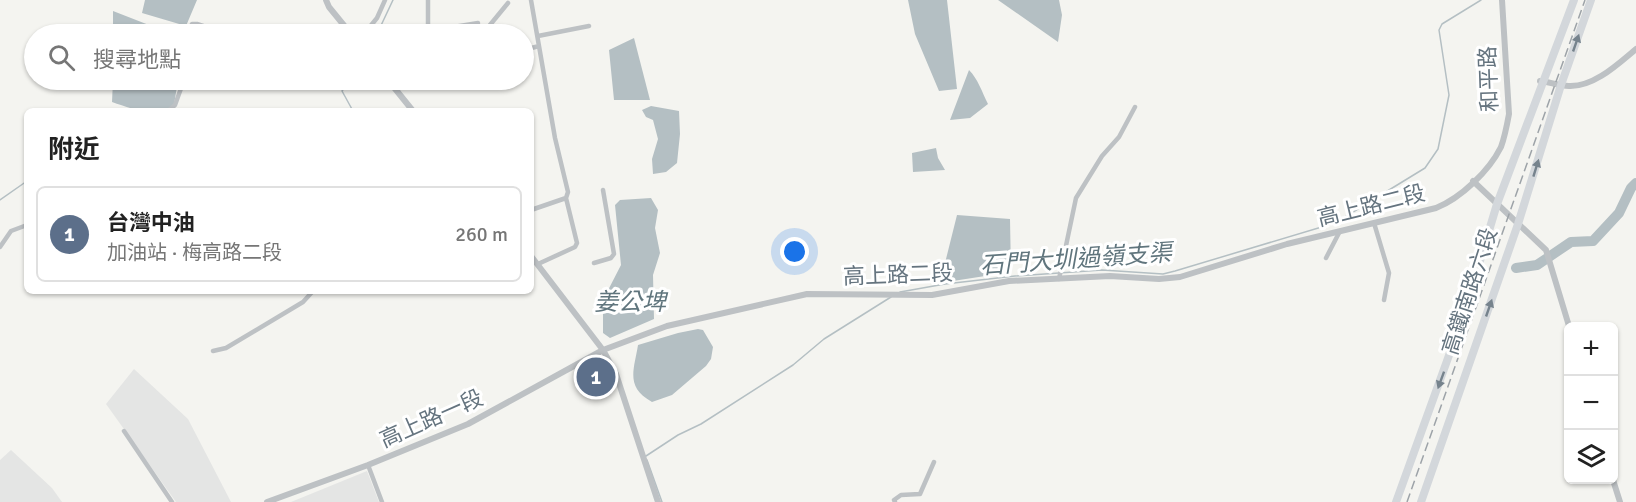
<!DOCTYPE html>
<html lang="zh-TW">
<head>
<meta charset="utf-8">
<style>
	:root { --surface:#fff; --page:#f2f2f2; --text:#222; --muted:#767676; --line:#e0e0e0; --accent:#d93025 }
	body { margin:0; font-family:Signika,"Noto Sans TC",sans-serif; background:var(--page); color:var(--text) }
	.controls { position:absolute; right:18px; bottom:18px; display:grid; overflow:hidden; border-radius:9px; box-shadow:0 2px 4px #0004 }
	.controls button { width:54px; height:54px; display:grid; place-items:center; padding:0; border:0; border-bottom:2px solid var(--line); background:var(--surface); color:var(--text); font:30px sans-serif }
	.you { position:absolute; left:795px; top:252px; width:21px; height:21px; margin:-15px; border:4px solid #fff; border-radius:50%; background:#1a73e8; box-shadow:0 0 0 9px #1a73e833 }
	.badge { display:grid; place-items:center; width:39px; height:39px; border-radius:50%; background:var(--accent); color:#fff; font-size:20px; font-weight:700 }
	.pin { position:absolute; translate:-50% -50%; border:3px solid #fff; box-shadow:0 2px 6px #0006 }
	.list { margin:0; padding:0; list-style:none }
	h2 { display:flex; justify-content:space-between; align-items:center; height:78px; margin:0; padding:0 24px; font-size:26px }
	h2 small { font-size:20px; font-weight:400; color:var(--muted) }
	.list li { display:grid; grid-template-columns:39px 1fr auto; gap:18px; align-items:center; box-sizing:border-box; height:96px; margin:0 12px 12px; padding:0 12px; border:2px solid var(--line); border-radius:9px }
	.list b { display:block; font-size:22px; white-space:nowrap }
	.list p { margin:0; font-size:20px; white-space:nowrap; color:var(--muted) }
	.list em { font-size:20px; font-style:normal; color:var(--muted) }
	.icon { flex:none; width:33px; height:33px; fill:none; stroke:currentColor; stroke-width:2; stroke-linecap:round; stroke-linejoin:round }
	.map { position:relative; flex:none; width:1636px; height:502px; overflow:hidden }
	.search { position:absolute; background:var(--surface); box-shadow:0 2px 4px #0004; left:24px; top:24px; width:510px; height:66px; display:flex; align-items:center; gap:15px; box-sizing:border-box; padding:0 21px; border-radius:33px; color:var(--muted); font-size:22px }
	.panel { position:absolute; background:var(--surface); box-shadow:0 2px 4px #0004; left:24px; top:108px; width:510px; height:186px; border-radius:9px }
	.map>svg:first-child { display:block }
	.built { fill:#e4e5e4 }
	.water { fill:#b4bfc3 }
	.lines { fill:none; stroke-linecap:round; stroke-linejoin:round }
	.stream { stroke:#b4bfc3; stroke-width:1.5 }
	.river { stroke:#b4bfc3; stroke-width:10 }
	.minor { stroke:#bdc1c4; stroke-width:4.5 }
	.tertiary { stroke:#bdc1c4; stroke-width:6 }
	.primary { stroke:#d3d7db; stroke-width:8 }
	.rail { stroke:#9da3a8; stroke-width:1.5; stroke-dasharray:9 4.5; stroke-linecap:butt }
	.oneway { fill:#76838d }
	.labels { text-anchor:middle; stroke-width:6; stroke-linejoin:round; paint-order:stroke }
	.street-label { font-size:22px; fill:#65747f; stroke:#fff }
	.water-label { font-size:24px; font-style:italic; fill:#60757d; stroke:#fff }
</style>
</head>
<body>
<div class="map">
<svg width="1636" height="502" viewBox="0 0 1636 502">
	<rect width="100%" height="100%" fill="#f4f4f0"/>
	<path class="built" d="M134 369 188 419 231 502H176L106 404Z
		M11 450 52 488 62 502H0V460Z
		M367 471 379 502H291Z"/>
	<path class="water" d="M145 0H197L186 26 142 13Z
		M908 0H947L957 89 939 91 915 34Z
		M998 0H1059L1062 15 1058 42Z
		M113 11 172 34H113Z
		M634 38 650 100H614L609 50Z
		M969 70C978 79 982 92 988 104L970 118 950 120Z
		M113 80H178L174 105C156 118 132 109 112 102Z
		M651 106 679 111 680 134 677 163 666 172 653 174 652 159 658 139 653 120 646 117 642 110Z
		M936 148 938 158 945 170 913 172 912 153Z
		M651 198 658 210 655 228 660 253 653 275 654 319 610 338 603 333V300L621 265 615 205 620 200Z
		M957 215 1010 219 1011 272 940 283Z
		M698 329 703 330 713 347 711 359 706 366 672 395 652 402C625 387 634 370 638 345L678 333Z"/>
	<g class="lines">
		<path class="stream" d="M377 34 393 0
			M350 80 342 91 353 111
			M0 200 27 181
			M900 292 945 284 1015 276 1102 270 1163 274 1175 271 1335 223 1425 168 1438 149 1449 95 1439 30 1442 24 1481 0
			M646 456 678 435 701 424 793 365 824 339 891 297
			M647 460 662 502"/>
		<path class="river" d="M1516 268 1537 265 1571 242 1593 241 1619 213 1631 188 1636 183"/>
		<path class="minor" d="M429 31 478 23
			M189 34 192 24H197L227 34
			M364 34 377 18 385 0
			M428 34V0
			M484 34 485 31 508 3
			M538 36 589 26
			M524 50 539 46
			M391 83 397 80
			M168 111 175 105 184 80
			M531 210 566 198 568 192 555 138 531 0
			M1374 223 1389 273 1384 300
			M0 247 11 231 27 225
			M1326 258 1340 231
			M594 263 611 258 614 254 603 190
			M538 264 575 247 577 243 566 198
			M1059 279 1076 198 1102 156 1119 137 1135 107
			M213 351 226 348 303 302 313 291
			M124 431 172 502
			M368 465 382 502
			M895 502 894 500 901 495 920 494 934 462"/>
		<path class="tertiary" d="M326 0 329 7 351 34
			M388 80 413 111
			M1540 81C1550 82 1559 86 1569 86 1594 87 1618 64 1636 49
			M1473 181 1546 250 1569 326
			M531 256 603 350 616 374 658 502
			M1613 480 1620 502
			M267 502 368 465 468 424 603 350 667 326 807 294 932 295 1009 281 1110 276 1159 279 1180 277 1287 244 1436 208C1461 198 1489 171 1501 147 1505 136 1507 125 1509 114L1502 0"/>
		<path class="primary" d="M1396 502 1465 311 1497 204 1574 0
			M1421 502 1518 224 1561 85 1591 0"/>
		<path class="rail" d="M1407 502 1585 0"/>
	</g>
	<defs><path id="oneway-solid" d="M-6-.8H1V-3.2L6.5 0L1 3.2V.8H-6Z" transform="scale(1.5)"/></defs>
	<g class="oneway">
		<use href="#oneway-solid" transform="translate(1576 43) rotate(-71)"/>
		<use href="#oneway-solid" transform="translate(1536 168) rotate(-73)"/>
		<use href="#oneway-solid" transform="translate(1489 308) rotate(-71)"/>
		<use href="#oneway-solid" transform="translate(1441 380) rotate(110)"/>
	</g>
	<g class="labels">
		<g class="street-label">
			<text transform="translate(1488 79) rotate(-92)" y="8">和平路</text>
			<text transform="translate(1371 205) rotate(-14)" y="8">高上路二段</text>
			<text transform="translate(898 274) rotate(-2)" y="8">高上路二段</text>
			<text transform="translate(1469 291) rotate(-72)" y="8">高鐵南路六段</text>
			<text transform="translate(431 418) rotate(-24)" y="8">高上路一段</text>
		</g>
		<g class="water-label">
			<text transform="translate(1076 259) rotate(-4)" y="8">石門大圳過嶺支渠</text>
			<text x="630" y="310">姜公埤</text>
		</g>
	</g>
</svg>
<div class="controls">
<button>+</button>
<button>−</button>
<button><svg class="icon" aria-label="layers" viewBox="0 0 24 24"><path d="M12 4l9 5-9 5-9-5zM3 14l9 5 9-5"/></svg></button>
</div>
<div class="you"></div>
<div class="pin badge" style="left:596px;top:377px;background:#5c6f8a">1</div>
<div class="search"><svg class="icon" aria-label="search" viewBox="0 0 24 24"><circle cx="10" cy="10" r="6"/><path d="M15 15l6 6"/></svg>搜尋地點</div>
<section class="panel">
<h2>附近<small></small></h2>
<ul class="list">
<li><span class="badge" style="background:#5c6f8a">1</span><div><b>台灣中油</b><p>加油站 · 梅高路二段</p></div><em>260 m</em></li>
</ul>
</section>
</div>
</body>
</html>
